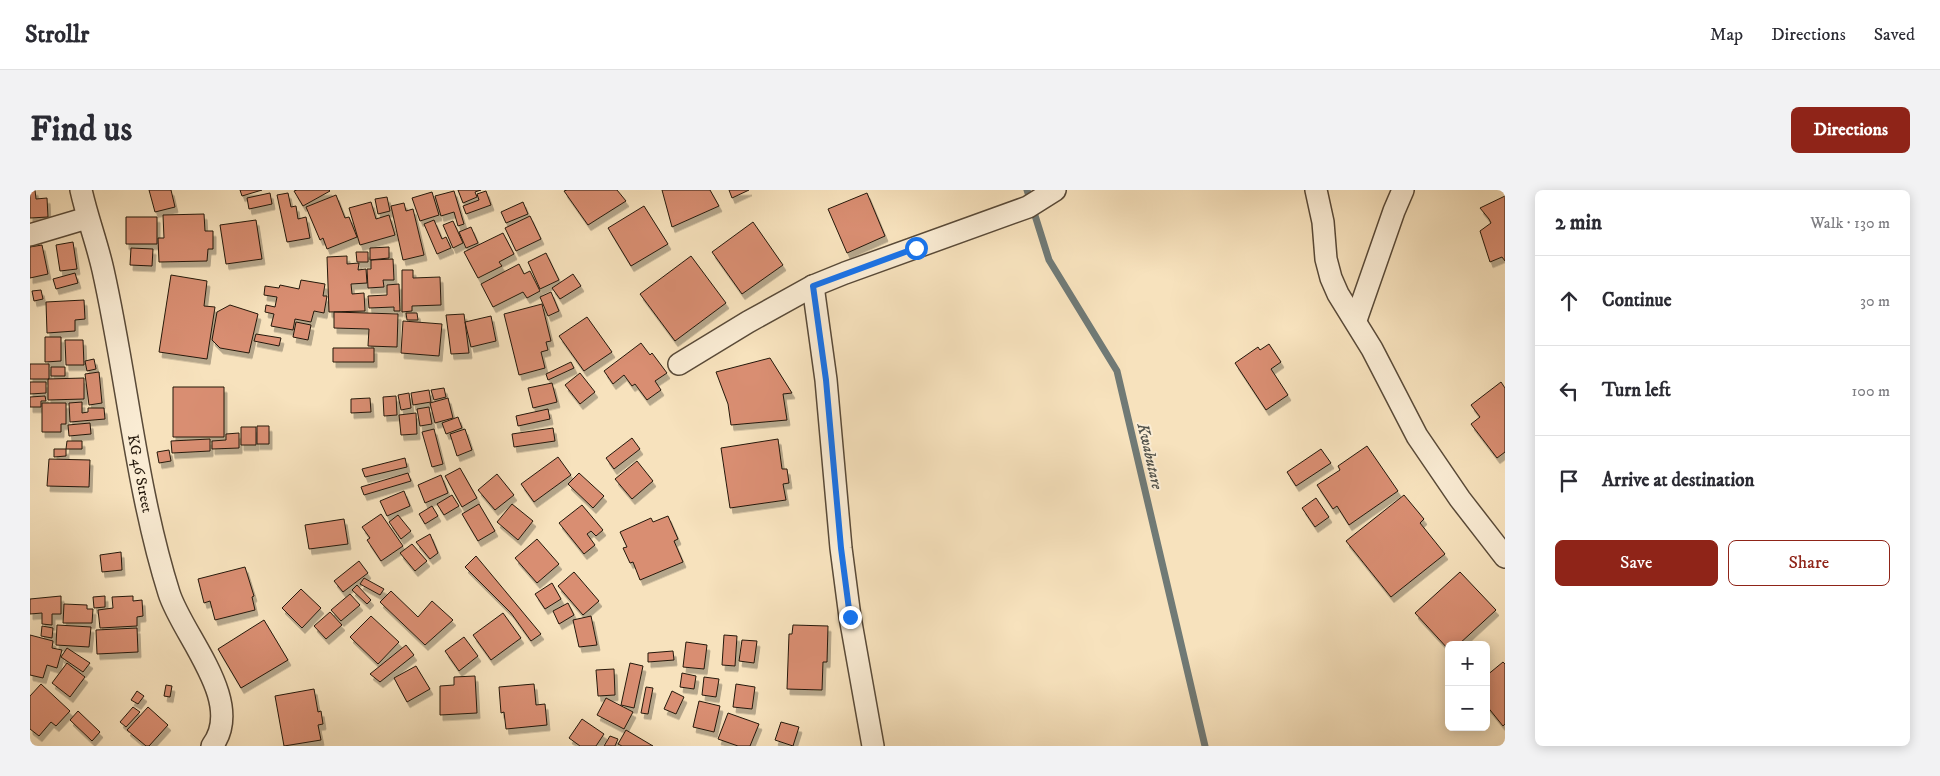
<!DOCTYPE html>
<html lang="en">
<head>
<meta charset="utf-8">
<style>
	:root { --surface:#fff; --page:#f2f2f3; --text:#2b2b33; --muted:#7c7c81; --line:#e1e1e2; --accent:#8f2418 }
	body { margin:0; font-family:"IM FELL DW Pica",serif; background:var(--page); color:var(--text) }
	.controls { position:absolute; right:15px; bottom:15px; display:grid; overflow:hidden; border-radius:8px; box-shadow:0 2px 12px #0003 }
	.controls button { width:45px; height:45px; display:grid; place-items:center; padding:0; border:0; border-bottom:1px solid var(--line); background:var(--surface); color:var(--text); font:25px sans-serif }
	.stop { position:absolute; width:15px; height:15px; margin:-11px; border:4px solid #1a73e8; border-radius:50%; background:#fff }
	.stop.end { background:#1a73e8; border-color:#fff; box-shadow:0 1px 5px #0008 }
	.list { margin:0; padding:0; list-style:none }
	h2 { display:flex; justify-content:space-between; align-items:center; height:65px; margin:0; padding:0 20px; font-size:21px }
	h2 small { font-size:16px; font-weight:400; color:var(--muted) }
	.list li { display:grid; grid-template-columns:32px 1fr auto; gap:15px; align-items:center; box-sizing:border-box; height:90px; padding:0 20px; border-top:1px solid var(--line) }
	.list b { display:block; font-size:19px; white-space:nowrap }
	.list em { font-size:16px; font-style:normal; color:var(--muted) }
	.actions { display:flex; gap:10px; padding:15px 20px }
	.actions a { flex:1; padding:11px 0; border:1px solid var(--accent); border-radius:8px; text-align:center; font-size:18px; color:var(--accent) }
	.actions .main { background:var(--accent); color:#fff }
	.icon { flex:none; width:28px; height:28px; fill:none; stroke:currentColor; stroke-width:2; stroke-linecap:round; stroke-linejoin:round }
	.map { position:relative; flex:none; width:1475px; height:556px; overflow:hidden; border-radius:8px }
	header { display:flex; align-items:center; gap:30px; box-sizing:border-box; height:70px; padding:0 25px; background:var(--surface); border-bottom:1px solid var(--line) }
	header strong { font-size:24px }
	nav { display:flex; gap:28px; margin-inline-start:auto; font-size:18px }
	.intro { display:flex; align-items:center; justify-content:space-between; box-sizing:border-box; height:120px; padding:0 30px }
	h1 { margin:0; font-size:35px }
	.button { padding:12px 22px; border-radius:8px; background:var(--accent); color:#fff; font-size:18px; font-weight:700 }
	main { display:flex; gap:30px; padding:0 30px }
	aside { flex:1; background:var(--surface); border-radius:8px; box-shadow:0 2px 12px #0003 }
	.map>svg:first-child { display:block }
	.lines { fill:none; stroke-linecap:round; stroke-linejoin:round }
	.stream { stroke:#707a76; stroke-width:7 }
	.building { fill:#d98e72; stroke:#24180c; filter:url(#shadow) }
	.minor-casing { stroke:#594a38; stroke-width:24 }
	.minor { stroke:#faecd4; stroke-width:21 }
	.route { stroke:#1a73e8; stroke-width:6 }
	.labels { text-anchor:middle; stroke-width:4; stroke-linejoin:round; paint-order:stroke }
	.street-label { font-size:15px; fill:#24180c; stroke:#faecd4 }
	.water-label { font-size:16px; font-style:italic; fill:#50514a; stroke:#faecd4 }
</style>
</head>
<body>
<header>
<strong>Strollr</strong>
<nav><a>Map</a><a>Directions</a><a>Saved</a></nav>
</header>
<div class="intro"><h1>Find us</h1><a class="button">Directions</a></div>
<main>
<div class="map">
<svg width="1475" height="556" viewBox="0 0 1475 556">
	<defs>
		<filter id="shadow"><feDropShadow dx="3" dy="5.5" stdDeviation="0" flood-color="#0004"/></filter>
	</defs>
	<rect width="100%" height="100%" fill="#f7e2bd"/>
	<filter id="stains"><feTurbulence type="fractalNoise" baseFrequency=".004" numOctaves="4"/><feColorMatrix values="0 0 0 0 .2 0 0 0 0 .09 0 0 0 0 .02 0 0 0 .5 -.17"/></filter>
	<radialGradient id="worn" r=".72"><stop offset=".6" stop-color="#630" stop-opacity="0"/><stop offset="1" stop-color="#630" stop-opacity=".3"/></radialGradient>
	<g class="lines">
		<path class="stream" d="M997 0 1019 70 1087 181 1175 556"/>
	</g>
	<path class="building" d="M0 0H5L6 9 17 8 18 27 0 28Z
		M119 0H141L145 17 125 22Z
		M210 0H232L212 6Z
		M267 0H299L300 1 273 16 264 1Z
		M428 0H451L445 2 447 7 433 13Z
		M537 0H587L596 11 558 35 534 1Z
		M632 0H680L689 16 642 37Z
		M699 0H719L702 8Z
		M424 1 434 34 428 36 424 22 411 26 405 6Z
		M456 1 461 15 436 24 433 16 449 10 447 4Z
		M402 2 409 25 390 31 382 8Z
		M240 3 242 14 219 19 217 8Z
		M258 3 261 17 266 16 268 29 276 27 280 48 257 52 247 5Z
		M837 3 855 46 817 63 798 19Z
		M306 5 315 28 319 27 327 47 297 59 293 48 290 50 276 17Z
		M1475 6V71L1472 67 1460 72 1450 41 1461 33 1459 29 1450 18Z
		M357 7 360 21 348 24 345 9Z
		M341 12 346 29 359 25 365 45 330 55 319 18Z
		M493 12 498 24 476 33 471 22Z
		M374 13 376 21 383 19 394 65 373 70 361 16Z
		M614 16 638 54 601 76 578 38Z
		M174 24 175 41H183V59H178L177 71 129 72 128 48H134L133 25Z
		M500 26 511 49 486 61 475 38Z
		M96 27H127V54H96Z
		M226 30 232 69 196 74 190 35Z
		M404 30 412 49 416 47 421 58 407 64 394 34Z
		M423 31 433 53 423 58 413 35Z
		M723 32 753 75 712 104 682 62Z
		M441 37 448 53 436 58 429 42Z
		M473 43 484 64 469 72 472 76 448 88 434 62Z
		M43 52 47 79 30 81 26 55Z
		M12 55 18 84 0 88V57Z
		M359 57V68L340 70V58Z
		M101 58 123 59 122 76 100 75Z
		M326 62H338V72H327Z
		M516 63 529 90 510 99 498 72Z
		M317 66V74L329 73 328 80 336 79 337 93 321 94 322 104 334 103 335 121 299 122 297 67Z
		M661 66 696 113 645 151 610 104Z
		M363 69 364 90H353L354 97 338 98 337 79H341V70Z
		M489 74 494 84 500 81 510 101 497 108 493 102 463 117 451 94Z
		M372 80H383V88L410 87 411 115 382 116V121L372 122Z
		M45 83 48 93 26 99 23 89Z
		M543 84 551 96 530 109 522 98Z
		M141 85 177 91 174 116 185 117 177 169 129 162Z
		M271 90 295 94 293 106H297L294 123 284 121 281 132 265 129 263 140 241 136 244 124 235 122 236 115 245 117 247 107 234 105 235 96 249 98 250 95 269 99Z
		M369 94 370 121H364V117L339 118 338 106 357 105V95Z
		M11 100 13 109 4 111 2 101Z
		M521 102 529 121 518 126 510 107Z
		M54 110 55 129 45 130V141L17 143 16 112Z
		M512 114 521 151 516 152 518 160 511 162 515 178 489 185 474 124Z
		M200 115 228 124 219 163 190 158 182 150 187 122Z
		M304 122 368 124 367 157 338 156 339 139 304 138Z
		M376 123H387L388 130H377Z
		M434 124 439 163 421 164 416 125Z
		M461 126 466 151 441 157 435 132Z
		M557 127 582 162 554 181 529 146Z
		M373 131 412 134 409 166 371 163Z
		M266 132 281 135 278 150 263 147Z
		M226 144 251 148 249 156 224 151Z
		M15 147H31V171L15 172Z
		M35 150H53L54 175H36Z
		M611 153 620 165 622 163 637 183 625 191 631 200 617 210 605 194 602 196 594 185 583 194 574 181Z
		M1239 154 1251 172 1241 179 1258 205 1236 220 1205 173 1228 157 1230 160Z
		M303 158H344V172H303Z
		M740 168 762 203 753 204 757 230 701 235 698 214 686 182Z
		M64 169 66 179 57 181 55 171Z
		M541 172 544 178 518 190 516 184Z
		M0 174H19V189H0Z
		M21 177H35V186H21Z
		M69 182 72 213 59 215 55 184Z
		M550 183 565 202 550 214 535 195Z
		M54 188V209L18 210V189Z
		M0 192H16V203L0 204Z
		M1471 192 1475 198V262L1467 268 1441 234 1450 227 1441 215Z
		M522 193 527 212 503 218 498 198Z
		M143 197H194V247H143Z
		M414 198 416 207 404 210 401 200Z
		M399 200 401 212 383 215 381 203Z
		M379 203 381 218 371 220 368 205Z
		M15 206 16 211H11V217H0V207Z
		M366 206 367 225 354 226 353 207Z
		M340 208 341 222 321 223V209Z
		M418 208 423 228 405 233 400 213Z
		M52 212V223L58 222V218H74L75 229 40 232 39 213Z
		M12 213H36V234H31V242H12Z
		M399 217 402 234 390 236 387 219Z
		M518 219 520 229 488 236 486 226Z
		M386 223 387 244 371 245 369 225Z
		M428 227 432 238 416 244 412 233Z
		M60 233 61 244 39 246 38 235Z
		M227 236H239V254H227Z
		M211 237H226V255H211Z
		M523 238 525 251 484 257 482 244Z
		M404 239 413 274 402 277 392 242Z
		M435 239 442 260 427 266 420 244Z
		M209 243V258L182 259V251L196 250V244Z
		M602 248 610 259 584 279 576 268Z
		M180 249V261L142 263 141 251Z
		M748 249 752 279H757L759 293 753 294 756 310 700 318 691 258Z
		M37 251H52V259H36Z
		M1337 256 1368 301 1319 335 1307 316 1303 319 1287 295 1310 280 1308 276Z
		M24 259H36V266L24 267Z
		M1291 259 1301 273 1266 296 1257 282Z
		M139 260 141 271 129 273 127 262Z
		M528 267 541 285 504 312 491 294Z
		M375 268 377 277 335 287 332 279Z
		M19 269 60 270 59 297 17 296Z
		M607 271 623 291 602 309 585 289Z
		M430 278 447 308 432 317 415 286Z
		M378 283 381 291 334 305 331 297Z
		M549 283 574 306 563 318 538 294Z
		M467 284 484 305 465 320 448 300Z
		M411 285 418 303 395 313 388 295Z
		M374 301 380 316 357 326 350 311Z
		M422 305 429 316 414 325 407 314Z
		M1374 305 1394 329 1390 333 1415 364 1361 407 1316 351Z
		M1286 308 1299 327 1285 337 1272 318Z
		M449 314 465 341 448 351 432 324Z
		M482 314 503 331 488 350 467 332Z
		M552 315 573 340 566 346 561 341 557 344 565 355 554 364 529 333Z
		M402 316 408 326 395 334 389 324Z
		M351 324 373 356 351 371 337 350 340 348 332 337Z
		M368 325 381 341 371 349 359 332Z
		M638 326 648 349 644 351 653 372 610 390 603 372 600 373 593 358 597 357 590 342 621 328 623 332Z
		M314 329 318 354 279 359 275 335Z
		M400 344 408 363 400 369 386 352Z
		M507 349 529 374 507 393 485 368Z
		M382 354 397 371 385 381 370 363Z
		M91 362 92 380 72 382 70 365Z
		M446 366 511 444 501 451 481 423 435 377Z
		M329 371 338 383 313 402 304 391Z
		M215 377 224 406 222 407 225 420 185 430 180 411 174 413 168 389Z
		M544 382 569 411 553 425 528 396Z
		M1430 382 1466 420 1428 455H1419V460L1385 423Z
		M334 388 354 399 350 405 330 394Z
		M522 393 531 409 515 419 505 404Z
		M327 395 341 410 337 414 322 400Z
		M271 399 291 418 272 438 252 418Z
		M361 401 388 427 402 411 423 430 395 455 350 412Z
		M320 404 330 415 311 431 301 420Z
		M31 406V424H22V435L12 434V423L0 424V409Z
		M75 406V417L64 418 63 407Z
		M103 406V411L112 410 113 426 107 427V436L70 438 68 420 83 418 82 407Z
		M538 413 544 425 529 434 523 421Z
		M34 414 57 415V419H63L62 433H33Z
		M300 422 312 435 296 449 284 436Z
		M473 423 491 448 461 470 443 445Z
		M341 426 369 452 348 474 320 447Z
		M561 426 567 455 549 457 543 430Z
		M234 430 258 470 211 498 188 459Z
		M27 435 61 437 59 457 26 455Z
		M763 435 798 436 797 472H793L792 500 757 499 759 444H762Z
		M12 436 23 438 22 448 11 446Z
		M107 438 108 462 67 464 66 440Z
		M0 445 23 451 22 458 32 460 27 478 17 475 13 488 0 485Z
		M694 445 707 446 705 476 692 475Z
		M434 447 448 466 429 481 415 461Z
		M712 450 727 451 724 473 709 471Z
		M656 452 677 455 674 479 653 477Z
		M376 455 384 465 350 492 340 484Z
		M37 458 60 473 53 482 31 467Z
		M643 461 644 470 618 472V463Z
		M1473 472 1475 474V534L1473 536 1456 515V497L1459 494 1456 491V486Z
		M37 473 55 487 40 507 22 493Z
		M600 473 613 476 604 518 591 515Z
		M386 476 400 499 377 512 364 488Z
		M584 479 585 505 568 506 566 480Z
		M652 483 666 486 664 499 650 497Z
		M445 486 447 523 410 525V496L424 495V487Z
		M674 487 689 489 686 507 672 505Z
		M11 494 40 521 26 536 21 532 9 546 0 539V506Z
		M504 494 506 515 515 514 517 535 476 539 474 522 471 523 469 497Z
		M706 494 725 497 722 519 703 517Z
		M136 495 142 496 140 507 134 506Z
		M616 497 623 498 618 524 611 523Z
		M284 499 288 522 291 521 293 534 288 535 291 550 254 556 245 506Z
		M107 501 114 506 108 514 101 510Z
		M642 501 654 507 646 524 634 519Z
		M576 508 603 522 594 539 567 525Z
		M669 511 690 516 684 542 663 537Z
		M103 517 110 522 96 537 90 532Z
		M118 517 138 535 119 556H116L97 540Z
		M48 521 70 542 62 551 40 530Z
		M698 523 729 534 720 556H708L688 549Z
		M552 529 574 544 566 556H550L539 548Z
		M751 532 769 537 763 556 745 550Z
		M596 540 623 556H592L588 554Z
		M580 546 588 549 585 556H574Z"/>
	<g class="lines">
		<defs>
			<g id="minor">
				<path id="s1" d="M51 0C57 27 67 53 73 80 97 187 106 298 139 403 152 445 216 512 182 556"/>
				<path d="M1286 0 1293 32 1296 69 1301 88 1308 104 1342 159 1387 246 1430 309 1475 367"/>
				<path d="M0 45 57 28"/>
				<path d="M783 96 796 190 811 358 820 427 843 556"/>
				<path d="M1326 130 1364 21 1373 0"/>
				<path d="M649 174 718 132 783 96 815 83 998 17 1025 0"/>
			</g>
		</defs>
		<use href="#minor" class="minor-casing"/>
		<use href="#minor" class="minor"/>
	</g>
	<g class="lines">
		<path class="route" d="M820 427 811 358 796 190 783 96 886 58"/>
	</g>
	<g class="labels">
		<g class="street-label">
			<text dy="5" stroke="none"><textPath href="#s1" startOffset="290">KG 46 Street</textPath></text>
		</g>
		<g class="water-label">
			<text transform="translate(1121 266) rotate(77)" y="6">Kwabutare</text>
		</g>
	</g>
	<rect width="100%" height="100%" filter="url(#stains)"/>
	<rect width="100%" height="100%" fill="url(#worn)"/>
</svg>
<div class="controls">
<button>+</button>
<button>−</button>
</div>
<div class="stop" style="left:886px;top:58px"></div>
<div class="stop end" style="left:820px;top:427px"></div>
</div>
<aside>
<h2>2 min<small>Walk · 130 m</small></h2>
<ul class="list">
<li><svg class="icon" aria-label="ahead" viewBox="0 0 24 24"><path d="M12 20V5M6 11l6-6 6 6"/></svg><div><b>Continue</b></div><em>30 m</em></li>
<li><svg class="icon" aria-label="left" viewBox="0 0 24 24"><path d="M17 20v-9H6M10 6l-5 5 5 5"/></svg><div><b>Turn left</b></div><em>100 m</em></li>
<li><svg class="icon" aria-label="arrive" viewBox="0 0 24 24"><path d="M6 21V4h12l-3 4 3 4H6"/></svg><div><b>Arrive at destination</b></div></li>
</ul>
<div class="actions"><a class="main">Save</a><a>Share</a></div>
</aside>
</main>
</body>
</html>
